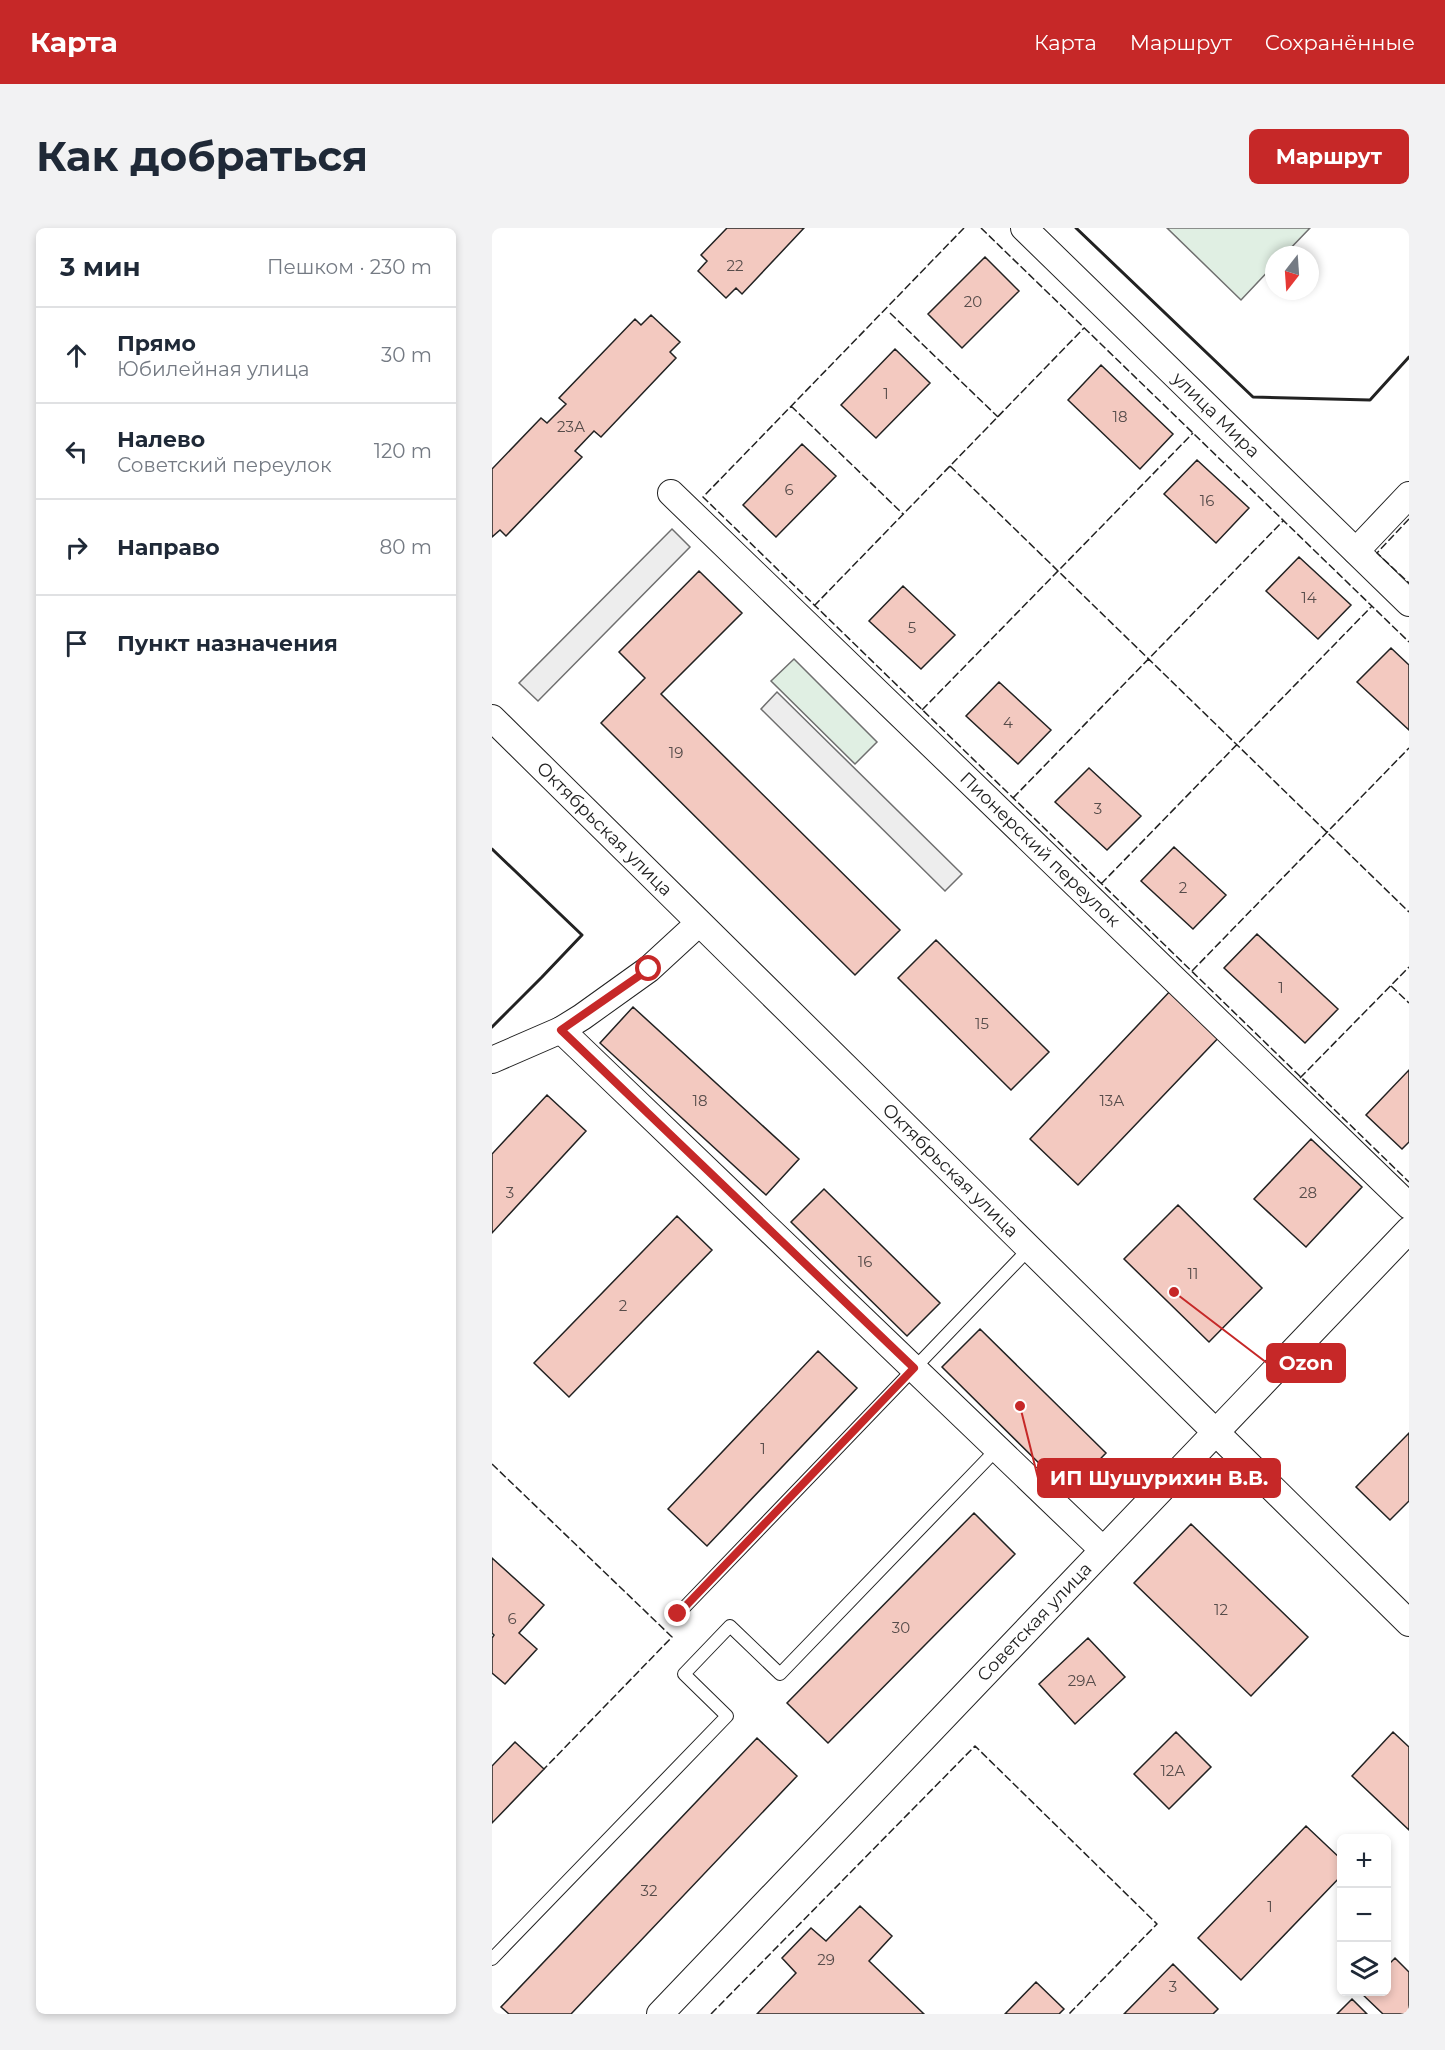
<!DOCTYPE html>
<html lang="ru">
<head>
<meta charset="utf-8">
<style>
	:root { --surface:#fff; --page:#f2f2f3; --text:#1f2937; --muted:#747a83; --line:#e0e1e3; --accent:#c62828 }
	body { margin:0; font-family:Montserrat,sans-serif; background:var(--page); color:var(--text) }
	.controls { position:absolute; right:18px; bottom:18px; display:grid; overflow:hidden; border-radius:9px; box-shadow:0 3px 9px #0003 }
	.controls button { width:54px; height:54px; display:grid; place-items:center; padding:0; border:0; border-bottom:2px solid var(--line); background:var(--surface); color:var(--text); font:30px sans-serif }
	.compass { position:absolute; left:773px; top:18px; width:54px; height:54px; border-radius:50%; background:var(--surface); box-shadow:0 3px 9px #0003; rotate:197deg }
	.stop { position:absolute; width:18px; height:18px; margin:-14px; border:4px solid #c62828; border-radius:50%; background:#fff }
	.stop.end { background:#c62828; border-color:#fff; box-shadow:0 2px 6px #0008 }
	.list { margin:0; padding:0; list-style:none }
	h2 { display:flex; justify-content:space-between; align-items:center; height:78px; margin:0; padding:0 24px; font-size:26px }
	h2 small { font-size:20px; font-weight:400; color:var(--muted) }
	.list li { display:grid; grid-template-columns:39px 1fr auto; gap:18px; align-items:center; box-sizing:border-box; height:96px; padding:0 24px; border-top:2px solid var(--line) }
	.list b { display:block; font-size:22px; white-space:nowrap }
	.list p { margin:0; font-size:20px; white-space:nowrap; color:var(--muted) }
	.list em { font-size:20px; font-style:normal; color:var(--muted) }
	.icon { flex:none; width:33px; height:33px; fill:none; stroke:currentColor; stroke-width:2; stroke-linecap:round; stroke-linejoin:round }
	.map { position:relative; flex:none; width:917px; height:1786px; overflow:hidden; border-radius:9px }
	header { display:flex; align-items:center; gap:36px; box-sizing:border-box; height:84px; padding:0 30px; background:var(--accent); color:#fff }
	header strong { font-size:28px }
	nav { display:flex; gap:33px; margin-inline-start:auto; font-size:21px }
	.intro { display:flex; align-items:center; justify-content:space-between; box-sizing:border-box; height:144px; padding:0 36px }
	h1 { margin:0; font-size:42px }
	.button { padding:15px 27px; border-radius:9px; background:var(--accent); color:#fff; font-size:21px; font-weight:700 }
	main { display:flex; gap:36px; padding:0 36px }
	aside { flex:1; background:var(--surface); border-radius:9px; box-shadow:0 3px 9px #0003 }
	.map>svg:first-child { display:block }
	.green { fill:#e0efe3; stroke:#6f6f6f; stroke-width:1.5 }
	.parking { fill:#ededed; stroke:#6f6f6f; stroke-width:1.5 }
	.building { fill:#f3c9c0; stroke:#222; stroke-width:1.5 }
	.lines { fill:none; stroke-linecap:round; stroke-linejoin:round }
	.service-casing { stroke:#222; stroke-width:14 }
	.minor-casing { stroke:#222; stroke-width:28 }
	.service { stroke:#fff; stroke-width:12 }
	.minor { stroke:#fff; stroke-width:26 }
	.fence { stroke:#222; stroke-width:1.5; stroke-dasharray:8 3; stroke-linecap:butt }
	.wall { stroke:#222; stroke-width:3 }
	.route { stroke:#c62828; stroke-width:8 }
	.labels { text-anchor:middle; stroke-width:4.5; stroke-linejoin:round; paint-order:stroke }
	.number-label { font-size:15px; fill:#564c4a }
	.street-label { font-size:18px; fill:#222; stroke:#fff }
	.leader { fill:none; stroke:#c62828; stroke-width:2 }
	.callout-dot { fill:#c62828; stroke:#fff; stroke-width:2 }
	.callout { fill:#c62828; stroke:#c62828; stroke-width:2 }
	.callout-label { font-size:20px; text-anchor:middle; font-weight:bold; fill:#fff }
</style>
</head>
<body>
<header>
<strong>Карта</strong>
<nav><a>Карта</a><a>Маршрут</a><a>Сохранённые</a></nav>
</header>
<div class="intro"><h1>Как добраться</h1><a class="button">Маршрут</a></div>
<main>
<aside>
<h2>3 мин<small>Пешком · 230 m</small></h2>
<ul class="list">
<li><svg class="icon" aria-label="ahead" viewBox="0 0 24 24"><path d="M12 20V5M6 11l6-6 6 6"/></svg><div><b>Прямо</b><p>Юбилейная улица</p></div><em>30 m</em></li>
<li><svg class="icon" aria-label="left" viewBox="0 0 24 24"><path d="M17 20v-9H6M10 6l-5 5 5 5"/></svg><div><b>Налево</b><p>Советский переулок</p></div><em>120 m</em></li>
<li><svg class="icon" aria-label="right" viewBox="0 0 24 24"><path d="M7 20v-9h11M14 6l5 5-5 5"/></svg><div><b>Направо</b></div><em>80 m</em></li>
<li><svg class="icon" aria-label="arrive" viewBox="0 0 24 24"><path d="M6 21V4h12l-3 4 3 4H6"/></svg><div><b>Пункт назначения</b></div></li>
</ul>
</aside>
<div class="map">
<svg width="917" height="1786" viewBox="0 0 917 1786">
	<rect width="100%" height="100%" fill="#fff"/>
	<path class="green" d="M675 0H818L792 27H782V37L749 72Z
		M302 431 385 514 363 536 279 453Z"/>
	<path class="parking" d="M180 301 198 319 46 473 27 455Z
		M285 464 470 646 453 663 269 481Z"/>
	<path class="building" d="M235 0H312L250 66 244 60 234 70 206 43 215 33 209 27Z
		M493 29 527 63 470 120 436 86Z
		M159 87 188 114 178 124 184 130 109 209 102 203 83 223 90 229 14 308 8 302 0 309V241L49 190 55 195 74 176 67 170 143 91 149 97Z
		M403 121 438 155 384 210 349 177Z
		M609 137 681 206 648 241 576 172Z
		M310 216 344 248 284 309 251 277Z
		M705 232 757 280 724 315 672 266Z
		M807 329 859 377 826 411 774 363Z
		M207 343 250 385 169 466 408 702 363 747 109 495 153 450 127 424Z
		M411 358 463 407 429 441 377 393Z
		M899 420 917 437V502L865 454Z
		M507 454 559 502 526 536 474 488Z
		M597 540 649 588 615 622 563 574Z
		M682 619 734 667 701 701 649 653Z
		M765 706 846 781 813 815 732 740Z
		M444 712 557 824 519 862 406 750Z
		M681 760 730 806 586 957 538 911Z
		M141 779 307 931 274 967 108 815Z
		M917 842V914L910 921 874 887Z
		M55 867 94 903 0 1005V926Z
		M819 911 870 959 814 1019 762 971Z
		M332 961 448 1075 415 1108 299 994Z
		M686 977 770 1060 717 1114 632 1031Z
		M185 988 220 1022 77 1169 42 1135Z
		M488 1101 614 1225 576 1264 450 1139Z
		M326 1123 365 1160 215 1318 176 1281Z
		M917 1205V1273L898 1292 864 1259Z
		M482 1285 523 1326 336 1515 295 1475Z
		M699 1296 816 1409 759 1468 642 1355Z
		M0 1330 52 1377 27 1405 45 1421 13 1456 0 1445V1410L2 1407 0 1405Z
		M596 1410 633 1449 583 1496 547 1456Z
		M684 1504 719 1539 677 1581 642 1546Z
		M901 1504 917 1519V1602L860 1548Z
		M265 1510 305 1548 79 1786H17L9 1779Z
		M23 1514 52 1541 0 1595V1538Z
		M814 1598 850 1632V1647L749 1752 706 1710Z
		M368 1678 400 1708 377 1733 432 1786H265L304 1745 290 1730 319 1700 334 1713Z
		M903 1730 917 1744V1786H891L869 1765 894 1764V1739Z
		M681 1736 726 1781 721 1786H632Z
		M544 1754 572 1781 567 1786H513Z
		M860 1771 875 1786H845Z"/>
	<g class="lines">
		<defs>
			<path id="service" d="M186 1386 537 1021
				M0 1731 235 1488 192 1446 238 1398 288 1446 506 1220"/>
			<g id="minor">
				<path id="s1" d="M532 0 917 375"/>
				<path id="s2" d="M179 265 917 978"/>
				<path d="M864 323 917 267"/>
				<path id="s3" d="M0 490 917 1395"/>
				<path d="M69 802 611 1322"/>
				<path d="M0 832 69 802 90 789 157 741 207 695"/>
				<path id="s4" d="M168 1786 917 1002"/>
			</g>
		</defs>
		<use href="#service" class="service-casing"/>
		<use href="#minor" class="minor-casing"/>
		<use href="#service" class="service"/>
		<use href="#minor" class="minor"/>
		<path class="fence" d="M472 0 211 269 917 954
			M489 0 917 414
			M398 85 506 189
			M299 178 411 286
			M458 238 917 684
			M917 291 885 325 917 355
			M322 378 592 100
			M430 482 701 205
			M521 570 791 293
			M609 656 880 378
			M700 743 917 520
			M899 758 917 775
			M808 850 917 739
			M0 1236 180 1409 52 1541
			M219 1786 483 1518 665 1696 577 1786"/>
		<path class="wall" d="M584 0 761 169 878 172 917 129
			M0 621 90 707 50 749 0 799"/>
	</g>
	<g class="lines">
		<path class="route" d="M157 741 69 802 422 1140 186 1386"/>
	</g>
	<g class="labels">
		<g class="number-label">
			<text x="243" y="43">22</text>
			<text x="481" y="79">20</text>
			<text x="394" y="171">1</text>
			<text x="628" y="194">18</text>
			<text x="79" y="204">23А</text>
			<text x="297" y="267">6</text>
			<text x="715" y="278">16</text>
			<text x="817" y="375">14</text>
			<text x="420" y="405">5</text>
			<text x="516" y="500">4</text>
			<text x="184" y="530">19</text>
			<text x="606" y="586">3</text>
			<text x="691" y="665">2</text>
			<text x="789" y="765">1</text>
			<text x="490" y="801">15</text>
			<text x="208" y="878">18</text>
			<text x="620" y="878">13А</text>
			<text x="18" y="970">3</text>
			<text x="816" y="970">28</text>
			<text x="373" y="1039">16</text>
			<text x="701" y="1051">11</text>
			<text x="131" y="1083">2</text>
			<text x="271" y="1226">1</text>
			<text x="729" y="1387">12</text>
			<text x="20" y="1396">6</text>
			<text x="409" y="1405">30</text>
			<text x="590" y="1458">29А</text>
			<text x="681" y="1548">12А</text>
			<text x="157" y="1668">32</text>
			<text x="778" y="1684">1</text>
			<text x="334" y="1737">29</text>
			<text x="681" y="1764">3</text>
		</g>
		<g class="street-label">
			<text dy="6" stroke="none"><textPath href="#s1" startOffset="268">улица Мира</textPath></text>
			<text dy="6" stroke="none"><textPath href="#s3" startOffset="158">Октябрьская улица</textPath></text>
			<text dy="6" stroke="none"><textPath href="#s2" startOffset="513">Пионерский переулок</textPath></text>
			<text dy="6" stroke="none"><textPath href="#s3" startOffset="644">Октябрьская улица</textPath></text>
			<text dy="6" stroke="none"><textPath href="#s4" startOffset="542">Советская улица</textPath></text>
		</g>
	</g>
	<path class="leader" d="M682 1064L775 1135M528 1178L546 1250"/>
	<g class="callout-dot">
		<circle cx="682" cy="1064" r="6"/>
		<circle cx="528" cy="1178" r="6"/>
	</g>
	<g class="callout">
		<rect x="775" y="1116" width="78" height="38" rx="6"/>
		<rect x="546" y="1231" width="242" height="38" rx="6"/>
	</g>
	<g class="callout-label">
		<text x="814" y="1142">Ozon</text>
		<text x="667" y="1257">ИП Шушурихин В.В.</text>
	</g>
</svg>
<div class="controls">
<button>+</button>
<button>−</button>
<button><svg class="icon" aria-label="layers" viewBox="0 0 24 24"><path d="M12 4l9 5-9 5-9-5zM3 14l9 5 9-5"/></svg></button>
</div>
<svg class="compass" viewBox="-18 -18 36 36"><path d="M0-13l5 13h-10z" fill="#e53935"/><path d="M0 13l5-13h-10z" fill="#747a83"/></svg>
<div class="stop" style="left:157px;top:741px"></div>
<div class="stop end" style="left:186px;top:1386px"></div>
</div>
</main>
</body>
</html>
